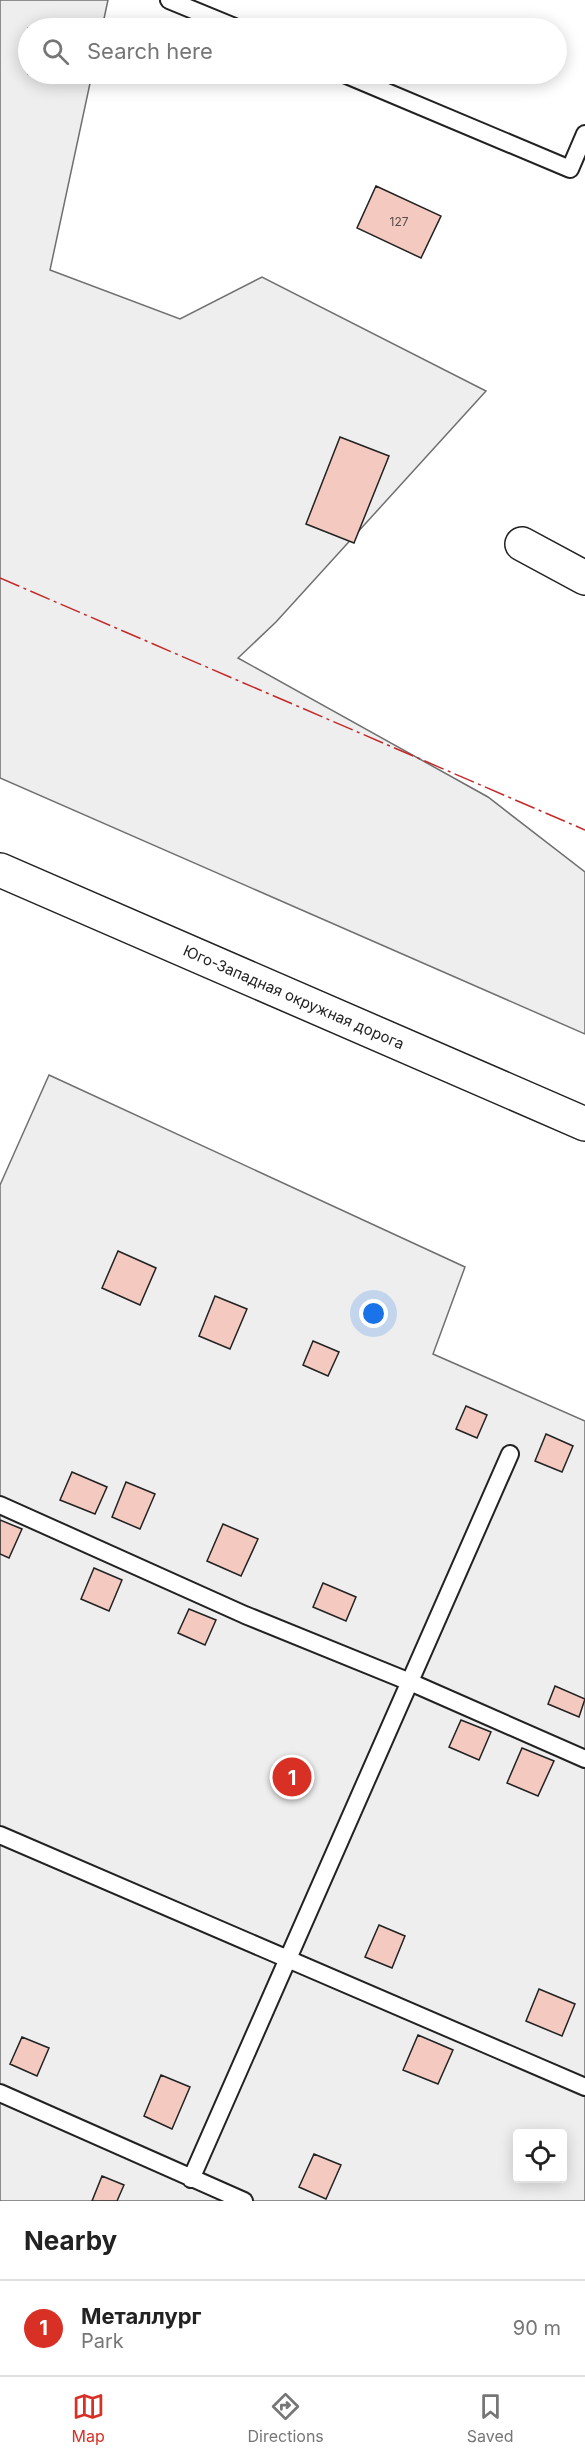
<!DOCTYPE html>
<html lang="en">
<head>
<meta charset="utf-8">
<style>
	:root { --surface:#fff; --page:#f6f6f6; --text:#222; --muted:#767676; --line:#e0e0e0; --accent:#d93025 }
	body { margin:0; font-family:Inter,sans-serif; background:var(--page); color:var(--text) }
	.controls { position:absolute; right:18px; bottom:18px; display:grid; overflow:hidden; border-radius:6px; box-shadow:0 3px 15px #0003 }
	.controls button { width:54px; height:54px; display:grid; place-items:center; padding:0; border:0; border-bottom:2px solid var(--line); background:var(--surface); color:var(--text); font:30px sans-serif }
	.you { position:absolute; left:374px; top:1314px; width:21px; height:21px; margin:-15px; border:4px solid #fff; border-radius:50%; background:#1a73e8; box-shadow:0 0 0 9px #1a73e833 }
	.badge { display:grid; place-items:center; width:39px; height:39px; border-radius:50%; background:var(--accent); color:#fff; font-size:20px; font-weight:700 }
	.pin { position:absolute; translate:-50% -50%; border:3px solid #fff; box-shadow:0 2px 6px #0006 }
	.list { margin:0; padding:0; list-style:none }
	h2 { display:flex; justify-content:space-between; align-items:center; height:78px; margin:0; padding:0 24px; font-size:26px }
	h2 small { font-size:20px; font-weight:400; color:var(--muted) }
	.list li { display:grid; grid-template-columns:39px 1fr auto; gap:18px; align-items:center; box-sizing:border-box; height:96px; padding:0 24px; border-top:2px solid var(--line) }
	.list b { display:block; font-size:22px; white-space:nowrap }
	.list p { margin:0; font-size:20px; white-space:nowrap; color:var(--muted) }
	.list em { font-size:20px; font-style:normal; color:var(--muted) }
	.icon { flex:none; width:33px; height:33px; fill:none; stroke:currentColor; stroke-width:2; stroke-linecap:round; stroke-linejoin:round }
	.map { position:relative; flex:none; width:585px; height:2201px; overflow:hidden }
	.search { position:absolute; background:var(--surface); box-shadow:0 3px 15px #0003; left:18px; right:18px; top:18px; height:66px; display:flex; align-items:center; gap:15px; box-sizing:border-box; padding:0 21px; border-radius:33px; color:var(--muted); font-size:22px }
	.sheet { height:174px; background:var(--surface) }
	nav { display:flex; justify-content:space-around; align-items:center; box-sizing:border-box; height:84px; border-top:2px solid var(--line); background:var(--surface); font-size:16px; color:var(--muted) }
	nav a { display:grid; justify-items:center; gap:3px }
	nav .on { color:var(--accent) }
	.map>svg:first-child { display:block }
	.green { fill:#eee; stroke:#6f6f6f; stroke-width:1.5; fill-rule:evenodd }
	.building { fill:#f3c9c0; stroke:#222; stroke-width:1.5 }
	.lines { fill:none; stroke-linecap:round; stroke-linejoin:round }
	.service-casing { stroke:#222; stroke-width:20 }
	.minor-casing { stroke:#222; stroke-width:36 }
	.trunk-casing { stroke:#222; stroke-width:36 }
	.service { stroke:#fff; stroke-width:16 }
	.minor { stroke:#fff; stroke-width:33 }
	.trunk { stroke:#fff; stroke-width:33 }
	.power { stroke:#c62828; stroke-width:1.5; stroke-dasharray:21 4.5 3 4.5; stroke-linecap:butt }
	.labels { text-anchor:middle; stroke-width:4.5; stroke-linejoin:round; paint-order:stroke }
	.number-label { font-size:12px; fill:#564c4a }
	.street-label { font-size:15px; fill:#222; stroke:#fff }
</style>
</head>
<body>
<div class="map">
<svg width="585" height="2201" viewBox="0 0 585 2201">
	<rect width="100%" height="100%" fill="#fff"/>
	<path class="green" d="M0 0H108L102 28H28V74H92L50 270 180 319 262 277 486 391 276 622 238 658 488 797 585 872V1034L0 778Z
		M49 1075 465 1267 433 1354 585 1421V2201H0V1185ZM518 2134H562V2178H518Z"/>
	<path class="building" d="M376 186 441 216 421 258 357 228Z
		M340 437 389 456 354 543 306 524Z
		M118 1251 156 1268 140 1305 102 1288Z
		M215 1296 247 1309 230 1349 199 1336Z
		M313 1341 339 1352 328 1376 303 1365Z
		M466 1406 487 1415 477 1438 456 1429Z
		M546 1434 573 1446 562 1472 535 1461Z
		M72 1472 107 1487 95 1514 60 1500Z
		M126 1482 155 1494 140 1529 112 1517Z
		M0 1520 22 1529 9 1558 0 1554Z
		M223 1524 258 1539 241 1576 207 1561Z
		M94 1568 122 1580 109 1611 81 1599Z
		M323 1583 356 1597 346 1621 313 1607Z
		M189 1609 216 1620 205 1645 178 1633Z
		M555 1686 585 1699 579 1717 548 1704Z
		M461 1720 491 1732 479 1760 449 1747Z
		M522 1748 554 1761 538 1796 507 1783Z
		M379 1925 405 1936 392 1968 365 1957Z
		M539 1989 575 2004 562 2036 526 2021Z
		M418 2035 453 2050 438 2084 403 2070Z
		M22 2037 49 2048 37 2076 10 2064Z
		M161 2075 190 2087 172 2129 144 2116Z
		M314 2154 341 2165 326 2199 299 2187Z
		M102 2176 124 2185 117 2201H92Z"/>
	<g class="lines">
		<defs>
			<path id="service" d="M169 0 237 28
				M344 74 570 169 585 134
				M0 1505 245 1615 410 1682 585 1759
				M0 1835 585 2087
				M0 2093 244 2201
				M191 2179 510 1454"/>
			<path id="minor" d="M522 544 585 578"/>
			<g id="trunk">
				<path id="s1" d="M0 870 585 1124"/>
			</g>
		</defs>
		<use href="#service" class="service-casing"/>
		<use href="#minor" class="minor-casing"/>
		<use href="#trunk" class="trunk-casing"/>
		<use href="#service" class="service"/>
		<use href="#minor" class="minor"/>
		<use href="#trunk" class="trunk"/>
		<path class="power" d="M0 578 585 830"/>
	</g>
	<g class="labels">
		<g class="number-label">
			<text x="399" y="226">127</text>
		</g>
		<g class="street-label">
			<text dy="5" stroke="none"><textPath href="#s1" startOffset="320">Юго-Западная окружная дорога</textPath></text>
		</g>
	</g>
</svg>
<div class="controls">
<button><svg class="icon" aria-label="locate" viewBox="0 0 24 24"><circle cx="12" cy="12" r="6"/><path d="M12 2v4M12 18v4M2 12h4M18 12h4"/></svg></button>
</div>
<div class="you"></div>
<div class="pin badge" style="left:292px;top:1777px">1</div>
<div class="search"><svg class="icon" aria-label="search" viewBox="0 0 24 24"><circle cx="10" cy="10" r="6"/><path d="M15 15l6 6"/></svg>Search here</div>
</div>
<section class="sheet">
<h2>Nearby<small></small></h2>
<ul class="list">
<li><span class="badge">1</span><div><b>Металлург</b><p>Park</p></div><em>90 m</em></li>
</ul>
</section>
<nav>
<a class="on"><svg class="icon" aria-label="map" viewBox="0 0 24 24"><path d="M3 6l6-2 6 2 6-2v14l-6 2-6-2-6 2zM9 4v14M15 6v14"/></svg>Map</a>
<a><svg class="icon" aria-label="directions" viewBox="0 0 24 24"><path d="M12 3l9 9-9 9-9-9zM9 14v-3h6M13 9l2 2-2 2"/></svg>Directions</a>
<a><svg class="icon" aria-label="saved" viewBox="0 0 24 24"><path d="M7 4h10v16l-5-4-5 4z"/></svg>Saved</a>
</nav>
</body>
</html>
